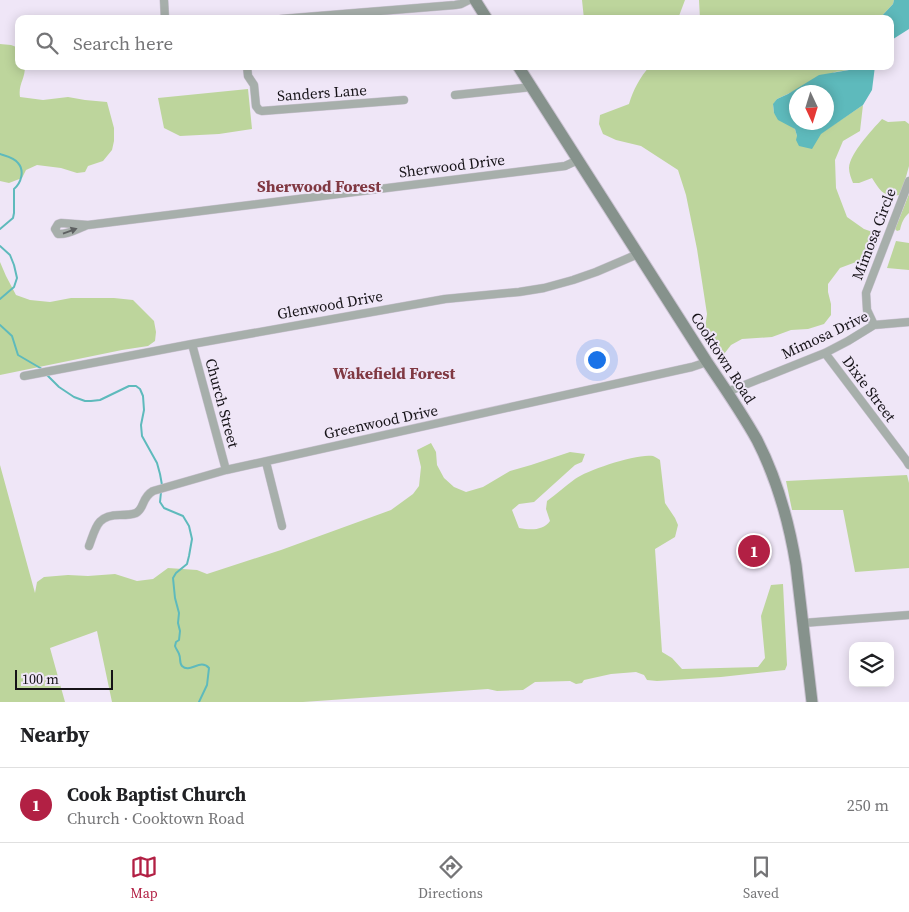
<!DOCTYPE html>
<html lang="en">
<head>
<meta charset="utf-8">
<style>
	:root { --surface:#fff; --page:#f2f2f2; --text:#202124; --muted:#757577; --line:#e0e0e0; --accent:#b22044 }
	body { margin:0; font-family:"Source Serif 4",serif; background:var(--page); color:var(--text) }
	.controls { position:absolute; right:15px; bottom:15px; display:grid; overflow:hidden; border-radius:10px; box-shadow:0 2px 12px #0003 }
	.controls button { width:45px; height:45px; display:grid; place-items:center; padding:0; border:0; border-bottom:1px solid var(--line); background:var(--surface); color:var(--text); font:25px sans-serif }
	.compass { position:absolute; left:789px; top:85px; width:45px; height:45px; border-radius:50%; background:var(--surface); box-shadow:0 2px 12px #0003; rotate:176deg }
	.scale { position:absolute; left:15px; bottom:12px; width:98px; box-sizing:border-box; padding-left:5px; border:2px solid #161318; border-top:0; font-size:14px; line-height:18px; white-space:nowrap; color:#161318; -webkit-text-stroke:4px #efe6f7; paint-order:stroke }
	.you { position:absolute; left:596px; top:359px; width:18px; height:18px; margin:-12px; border:4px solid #fff; border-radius:50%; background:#1a73e8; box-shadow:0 0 0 8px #1a73e833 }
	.badge { display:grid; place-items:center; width:32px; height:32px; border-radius:50%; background:var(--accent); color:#fff; font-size:16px; font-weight:700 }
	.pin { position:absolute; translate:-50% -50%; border:2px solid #fff; box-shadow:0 1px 5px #0006 }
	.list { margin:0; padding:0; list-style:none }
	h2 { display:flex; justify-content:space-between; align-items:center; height:65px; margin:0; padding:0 20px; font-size:21px }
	h2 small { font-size:16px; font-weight:400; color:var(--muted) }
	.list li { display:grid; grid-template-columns:32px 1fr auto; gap:15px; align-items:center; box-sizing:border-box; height:75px; padding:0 20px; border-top:1px solid var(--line) }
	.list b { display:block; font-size:19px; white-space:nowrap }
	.list p { margin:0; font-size:16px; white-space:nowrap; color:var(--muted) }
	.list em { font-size:16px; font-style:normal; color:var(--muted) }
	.icon { flex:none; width:28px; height:28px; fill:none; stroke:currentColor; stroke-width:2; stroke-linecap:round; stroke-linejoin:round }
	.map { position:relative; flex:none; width:909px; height:702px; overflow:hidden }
	.search { position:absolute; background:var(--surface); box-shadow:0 2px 12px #0003; left:15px; right:15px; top:15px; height:55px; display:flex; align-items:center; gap:12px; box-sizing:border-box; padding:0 18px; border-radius:10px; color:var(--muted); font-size:19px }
	.sheet { height:140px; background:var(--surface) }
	nav { display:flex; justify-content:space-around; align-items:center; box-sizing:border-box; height:70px; border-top:1px solid var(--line); background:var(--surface); font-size:14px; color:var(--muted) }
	nav a { display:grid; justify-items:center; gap:2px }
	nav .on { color:var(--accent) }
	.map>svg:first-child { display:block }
	.green { fill:#bdd59c }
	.water { fill:#5ebabc; fill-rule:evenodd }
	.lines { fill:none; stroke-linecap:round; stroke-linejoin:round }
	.stream { stroke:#5ebabc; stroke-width:2 }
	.street-casing { stroke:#ccc4d3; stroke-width:9 }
	.secondary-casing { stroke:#ccc4d3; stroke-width:13 }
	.street { stroke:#a7afab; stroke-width:8 }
	.secondary { stroke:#86928c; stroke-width:11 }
	.oneway { fill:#5e6162 }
	.labels { text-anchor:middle; stroke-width:4; stroke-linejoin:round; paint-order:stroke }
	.street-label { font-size:15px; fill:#161318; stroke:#efe6f7 }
	.neighbourhood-label { font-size:16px; font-weight:bold; fill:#803842; stroke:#efe6f7 }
</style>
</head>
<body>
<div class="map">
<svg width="909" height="702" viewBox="0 0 909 702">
	<rect width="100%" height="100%" fill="#efe6f7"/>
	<path class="green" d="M582 0H685L679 16 657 19H584Z
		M699 0H894L893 4 879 19H700Z
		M0 44 11 45 19 48V66H25C25 80 18 84 20 97L43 100 68 97 85 100 107 102 114 128V141L112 150 103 161 88 166 85 172 77 173 61 168 37 165 26 170 22 178 9 183 0 181Z
		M650 66H863L861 68 835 72 777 99 773 105 774 113 795 129 797 136 820 134 863 105 860 131 843 141 835 160 836 188 847 217 864 229 881 235 869 262H856L840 268 828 284V292L831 304V315L824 324 808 329 791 330 772 337 742 339 731 345 724 354 715 356 704 335 707 314 697 249 686 195 678 170 641 146 616 140 603 134 599 124 600 115 629 104C633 90 640 77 650 66Z
		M248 89 252 129 219 134 180 136 164 128 158 98Z
		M882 119 888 122 905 121 909 124V166L901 195C883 197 881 192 872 178L859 183H853C851 178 849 173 849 168 850 153 872 130 882 119Z
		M909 194V213C904 217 901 224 900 230L897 231 895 229Z
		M896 241 909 243V270L887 268Z
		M0 262 6 276 16 295 30 300 50 302 71 298H114L133 300 154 321 156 332 155 341 148 346 122 350 0 375Z
		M431 443 436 452 437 465 444 478 454 487 466 492 483 487 510 471 531 465 570 452 585 454 582 462 575 465 534 502 519 504 512 510 519 528C530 530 543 531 550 521L546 509 547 501C557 494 565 486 575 479 587 470 638 453 653 456 656 457 658 459 660 460L665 503 675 518 678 525 675 537 655 549 662 652 672 658 682 669 758 667 765 658 761 616 771 585 783 584 787 665 785 670 721 677 657 681 647 680 644 675 636 672 611 674 584 680 582 683 576 684 570 681 535 682 523 690 497 691 488 689 303 702H112L97 631 50 648 65 702H0V465L35 593 37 582 44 577 68 575 88 576 115 574 137 581 153 579 168 568 197 570 207 574 281 550 391 510 413 494 419 486 421 467 417 450Z
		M907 475 909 483V568L855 572 843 510H792L786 481Z"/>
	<path class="water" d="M894 0H909V29L890 41V19H879L893 4Z
		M863 66H875L872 90 863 105 821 134 812 149 799 146 796 140 797 136 795 129 778 120 774 113 773 104 777 99 788 94 819 75 861 68ZM796 92H826V122H796Z"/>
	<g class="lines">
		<path class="stream" d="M0 154C6 156 15 158 18 163 25 171 21 183 14 189V213L13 218 0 229
			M0 246 10 255 14 265 17 278 14 287 0 299
			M0 325 12 336 18 355 42 369
			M47 375 59 387 74 397 85 401H91L100 400 129 386H136L140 389 143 396 144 410 141 425 142 436 157 463 160 474 162 485
			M161 492 160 502 164 508 183 516 189 526 192 539 189 556 187 564 176 573 173 578 175 598 179 613 178 623 180 631 179 640 176 642 175 646C176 649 178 651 179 654 181 658 179 663 182 666 190 674 200 658 209 668L207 685 199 702"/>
		<defs>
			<path id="street" d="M164 0 165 19
				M281 19 455 5 461 4 469 0
				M247 66 248 76 254 85 256 106 259 110 262 111 404 100
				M455 95 532 87
				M88 225C78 228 69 235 58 234L55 229 58 224 61 223 88 225 565 166 578 160
				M874 325 867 310 866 293 909 181
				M192 344 226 470
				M825 353 906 460 909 465
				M24 376 192 344 445 299 519 292 544 288 573 280 596 272 638 254
				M727 392 825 353 848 341 874 325 909 322
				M266 462 282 526
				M89 546C96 527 97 515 120 515 126 515 131 515 136 513 145 508 141 498 153 491L226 470 692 367 707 362
				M803 623 909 615"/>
			<path id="secondary" d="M475 0 487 19
				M518 66 707 362C724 387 742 413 757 440 777 479 789 522 796 565L812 702"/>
		</defs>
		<use href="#street" class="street-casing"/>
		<use href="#secondary" class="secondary-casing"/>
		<use href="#street" class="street"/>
		<use href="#secondary" class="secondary"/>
	</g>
	<defs><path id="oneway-solid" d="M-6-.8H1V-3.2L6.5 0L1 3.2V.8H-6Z" transform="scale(1.25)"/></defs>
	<use class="oneway" href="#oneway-solid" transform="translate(70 231) rotate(-20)"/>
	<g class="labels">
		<g class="street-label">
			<text transform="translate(322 93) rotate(-4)" y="5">Sanders Lane</text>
			<text transform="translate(452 166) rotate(-7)" y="5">Sherwood Drive</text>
			<text transform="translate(874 234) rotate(-69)" y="5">Mimosa Circle</text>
			<text transform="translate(330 305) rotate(-10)" y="5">Glenwood Drive</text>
			<text transform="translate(825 335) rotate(-25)" y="5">Mimosa Drive</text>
			<text transform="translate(723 358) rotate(57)" y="5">Cooktown Road</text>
			<text transform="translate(869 389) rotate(53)" y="5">Dixie Street</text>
			<text transform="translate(222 403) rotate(75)" y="5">Church Street</text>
			<text transform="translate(381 422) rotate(-12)" y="5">Greenwood Drive</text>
		</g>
		<g class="neighbourhood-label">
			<text x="319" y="192">Sherwood Forest</text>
			<text x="394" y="379">Wakefield Forest</text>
		</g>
	</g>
</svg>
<div class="controls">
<button><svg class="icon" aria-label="layers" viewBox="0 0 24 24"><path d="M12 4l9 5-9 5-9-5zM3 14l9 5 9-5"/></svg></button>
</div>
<svg class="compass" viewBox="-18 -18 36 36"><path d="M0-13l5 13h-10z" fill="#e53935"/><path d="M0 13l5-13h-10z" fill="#757577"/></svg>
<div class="scale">100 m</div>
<div class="you"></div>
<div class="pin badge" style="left:754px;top:551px">1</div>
<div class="search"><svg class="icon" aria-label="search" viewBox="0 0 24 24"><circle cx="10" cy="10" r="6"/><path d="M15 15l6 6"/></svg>Search here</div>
</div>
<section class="sheet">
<h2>Nearby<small></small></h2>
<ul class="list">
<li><span class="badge">1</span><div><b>Cook Baptist Church</b><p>Church · Cooktown Road</p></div><em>250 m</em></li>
</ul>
</section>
<nav>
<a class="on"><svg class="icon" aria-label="map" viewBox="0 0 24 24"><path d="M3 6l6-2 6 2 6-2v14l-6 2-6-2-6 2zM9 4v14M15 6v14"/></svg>Map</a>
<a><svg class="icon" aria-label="directions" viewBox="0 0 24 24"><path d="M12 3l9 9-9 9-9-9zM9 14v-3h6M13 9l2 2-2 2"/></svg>Directions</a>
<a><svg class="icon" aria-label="saved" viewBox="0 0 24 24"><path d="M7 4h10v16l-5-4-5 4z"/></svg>Saved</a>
</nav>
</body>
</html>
